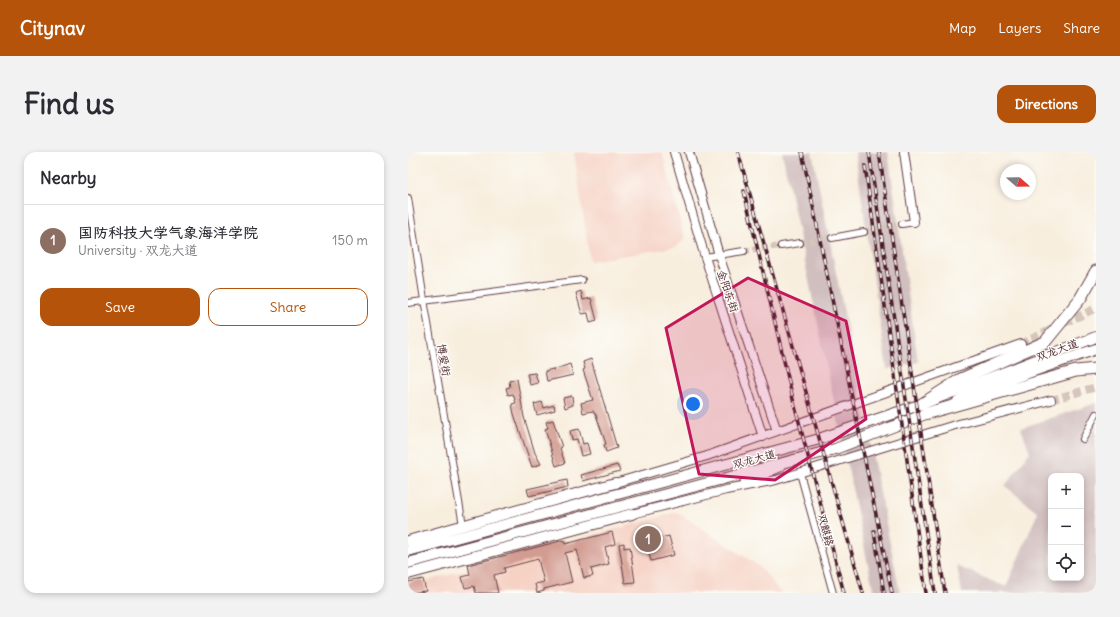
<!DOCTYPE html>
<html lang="en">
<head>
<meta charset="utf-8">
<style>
	:root { --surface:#fff; --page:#f2f2f3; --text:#2b2b33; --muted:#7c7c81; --line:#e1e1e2; --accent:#b45309 }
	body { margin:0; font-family:Delius,"LXGW WenKai TC",sans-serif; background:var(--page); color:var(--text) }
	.controls { position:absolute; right:12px; bottom:12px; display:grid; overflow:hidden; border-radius:8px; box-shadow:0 2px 6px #0003 }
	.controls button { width:36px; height:36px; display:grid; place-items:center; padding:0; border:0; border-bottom:1px solid var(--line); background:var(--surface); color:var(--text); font:20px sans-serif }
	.compass { position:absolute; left:592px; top:12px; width:36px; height:36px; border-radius:50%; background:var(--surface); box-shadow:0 2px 6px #0003; rotate:110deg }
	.you { position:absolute; left:285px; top:252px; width:14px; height:14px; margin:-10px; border:3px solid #fff; border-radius:50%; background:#1a73e8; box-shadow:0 0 0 6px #1a73e833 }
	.badge { display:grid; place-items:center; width:26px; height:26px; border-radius:50%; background:var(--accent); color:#fff; font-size:13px; font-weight:700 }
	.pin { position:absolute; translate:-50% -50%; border:2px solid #fff; box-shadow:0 1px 4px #0006 }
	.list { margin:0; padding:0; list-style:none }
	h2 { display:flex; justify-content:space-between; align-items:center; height:52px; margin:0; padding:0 16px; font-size:17px }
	h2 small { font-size:13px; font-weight:400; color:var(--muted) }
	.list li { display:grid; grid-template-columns:26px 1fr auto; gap:12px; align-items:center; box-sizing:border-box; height:72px; padding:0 16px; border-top:1px solid var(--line) }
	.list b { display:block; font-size:15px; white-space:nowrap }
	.list p { margin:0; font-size:13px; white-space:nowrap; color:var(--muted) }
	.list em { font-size:13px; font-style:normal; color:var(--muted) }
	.actions { display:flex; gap:8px; padding:12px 16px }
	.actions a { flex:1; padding:9px 0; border:1px solid var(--accent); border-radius:12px; text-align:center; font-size:14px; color:var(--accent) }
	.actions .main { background:var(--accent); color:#fff }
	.icon { flex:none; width:22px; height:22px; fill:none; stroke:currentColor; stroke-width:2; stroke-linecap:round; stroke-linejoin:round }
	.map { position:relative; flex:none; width:688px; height:441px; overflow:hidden; border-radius:12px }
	header { display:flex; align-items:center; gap:24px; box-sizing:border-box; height:56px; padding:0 20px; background:var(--accent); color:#fff }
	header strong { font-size:19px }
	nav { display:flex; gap:22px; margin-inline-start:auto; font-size:14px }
	.intro { display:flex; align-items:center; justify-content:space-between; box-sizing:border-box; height:96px; padding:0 24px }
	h1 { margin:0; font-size:28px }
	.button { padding:10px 18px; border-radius:12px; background:var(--accent); color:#fff; font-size:14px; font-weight:700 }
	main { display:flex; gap:24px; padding:0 24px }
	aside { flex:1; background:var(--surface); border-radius:12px; box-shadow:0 2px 6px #0003 }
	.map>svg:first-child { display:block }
	.built { fill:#f6d2c5 }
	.industrial { fill:#d1bfbf; fill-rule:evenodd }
	.building { fill:#d39c92 }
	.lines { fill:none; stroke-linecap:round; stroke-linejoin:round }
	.minor-tunnel { stroke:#d5c5ba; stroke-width:6; stroke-dasharray:6 3; stroke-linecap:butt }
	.tertiary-tunnel { stroke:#d5c5ba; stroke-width:8; stroke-dasharray:8 4; stroke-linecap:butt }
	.minor-casing { stroke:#643e46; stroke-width:8 }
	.tertiary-casing { stroke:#643e46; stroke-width:10 }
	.trunk-casing { stroke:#643e46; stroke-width:12 }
	.motorway-casing { stroke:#643e46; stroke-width:13 }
	.minor { stroke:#fff; stroke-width:6 }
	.tertiary { stroke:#fff; stroke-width:8 }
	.trunk { stroke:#fff; stroke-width:10 }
	.motorway { stroke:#fff; stroke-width:11 }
	.rail-casing { stroke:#4a1f2b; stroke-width:3.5 }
	.rail { stroke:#fdfcf7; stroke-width:2; stroke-dasharray:6; stroke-linecap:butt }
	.marked { fill:#c2185b; fill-opacity:0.2; stroke:#c2185b; stroke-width:3; stroke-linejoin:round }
	.labels { text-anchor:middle; stroke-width:3; stroke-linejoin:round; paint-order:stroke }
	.street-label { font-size:11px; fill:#4a1f2b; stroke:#fdfcf7 }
</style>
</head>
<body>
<header>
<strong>Citynav</strong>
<nav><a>Map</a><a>Layers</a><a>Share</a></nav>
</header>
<div class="intro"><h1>Find us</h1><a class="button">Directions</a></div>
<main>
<aside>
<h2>Nearby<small></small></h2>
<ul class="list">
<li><span class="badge" style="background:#8d6e63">1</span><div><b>国防科技大学气象海洋学院</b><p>University · 双龙大道</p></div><em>150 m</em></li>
</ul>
<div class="actions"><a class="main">Save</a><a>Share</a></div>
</aside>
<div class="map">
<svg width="688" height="441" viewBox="0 0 688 441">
	<rect width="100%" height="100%" fill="#fdfcf7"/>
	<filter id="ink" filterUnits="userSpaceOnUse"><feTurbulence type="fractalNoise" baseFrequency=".025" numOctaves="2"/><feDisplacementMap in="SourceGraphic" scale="8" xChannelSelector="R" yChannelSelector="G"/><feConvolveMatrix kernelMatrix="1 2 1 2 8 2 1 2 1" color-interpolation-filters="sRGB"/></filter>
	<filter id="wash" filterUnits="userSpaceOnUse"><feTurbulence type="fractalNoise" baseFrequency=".012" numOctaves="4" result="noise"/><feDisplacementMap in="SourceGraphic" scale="16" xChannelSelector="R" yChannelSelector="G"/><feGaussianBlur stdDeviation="0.9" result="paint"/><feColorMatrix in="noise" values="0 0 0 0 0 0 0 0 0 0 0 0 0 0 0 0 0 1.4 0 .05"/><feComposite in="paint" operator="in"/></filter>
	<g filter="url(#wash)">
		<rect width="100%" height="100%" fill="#f8eede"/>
		<path class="built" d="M166 0H254L277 87 268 95 182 109Z
			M269 360 351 414 373 441H0V434Z"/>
		<path class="industrial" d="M374 0H404L492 441H466Z
			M447 0H480L510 210 479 217Z
			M688 251V441H554L549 414 598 435 630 360 597 334 622 300 613 276ZM643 324H673V426H643Z"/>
		<g id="blocks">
			<path class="building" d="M173 139 175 148 183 146 189 169 182 171 180 161 174 162 168 141Z
				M183 207 209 296 198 300 196 293 198 292 188 263 185 259 175 261 173 251 185 248 175 218 177 217 175 210Z
				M162 212 165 223 139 229 137 219 145 217V218Z
				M127 221 130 231 122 233 119 222Z
				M109 227 116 265 127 301 133 312 124 315 106 262 104 252 108 251 105 242 100 243 98 236 102 235 101 229Z
				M164 244 165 253 157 256 155 246Z
				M134 250 136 256 146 253 147 258 129 263 126 252Z
				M145 268 154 295 152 296 157 311 148 314 137 277 140 276 138 270Z
				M171 277 175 292 179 291 182 302 173 304 169 287 164 288 162 279Z
				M209 313 212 319 175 329 173 323Z
				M159 328 160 335 121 344 119 337Z
				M204 380 207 392 197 395 201 412 183 417 185 424 176 426 169 398 157 401 164 430 136 437V439L129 441 127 432 136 430 130 407 96 416 97 420 86 423 90 441H68L66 434 57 436 54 425 62 423 60 413 156 388 157 392Z
				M261 384 266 403 243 409 238 390Z
				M216 391V396L222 395 227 430 217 431 211 392Z
				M15 427 18 439 0 441V430Z"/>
		</g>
	</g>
	<g filter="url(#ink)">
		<use href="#blocks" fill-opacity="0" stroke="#643e46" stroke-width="1"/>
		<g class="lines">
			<path class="minor-tunnel" d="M456 80 494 72
				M392 91 424 86
				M336 99 373 94"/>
			<path class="tertiary-tunnel" d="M613 192 688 156
				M643 248 688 235"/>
			<defs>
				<path id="minor" d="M0 46 16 148 55 373
					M494 72 506 70
					M424 86 456 80
					M373 94 392 91
					M297 105 336 99
					M0 151 174 128
					M675 287 688 262
					M392 321 425 441"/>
				<path id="tertiary" d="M266 0 297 105 355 285
					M281 0 311 103 369 279
					M496 0 506 70
					M207 331 299 304 613 192
					M336 331 373 315
					M224 362 318 338 368 328 547 273 643 248"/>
				<path id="trunk" d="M550 249 589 232 688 197
					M0 389 207 331
					M0 399 408 288 514 252 688 185
					M0 411 427 297 528 258
					M0 422 224 362"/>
				<path id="motorway" d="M514 252 553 227 637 190 672 147 688 119
					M520 261 668 219 688 217"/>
			</defs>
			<use href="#minor" class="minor-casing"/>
			<use href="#tertiary" class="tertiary-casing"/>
			<use href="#trunk" class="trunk-casing"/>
			<use href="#motorway" class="motorway-casing"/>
			<use href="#minor" class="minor"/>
			<use href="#tertiary" class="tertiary"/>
			<use href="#trunk" class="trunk"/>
			<use href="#motorway" class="motorway"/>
			<defs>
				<path id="rail" d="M330 0 455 441
					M394 0 484 441
					M461 0 527 441
					M471 0 537 441
					M457 14 518 441
					M336 39 385 247 436 441
					M466 379 476 441"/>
			</defs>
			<use href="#rail" class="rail-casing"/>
			<use href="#rail" class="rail"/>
		</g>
	</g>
	<path class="marked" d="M340 126 438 169 458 267 367 328 291 322 258 176Z"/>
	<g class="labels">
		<g class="street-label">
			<text transform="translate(320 139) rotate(71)" y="4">金阳东街</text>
			<text transform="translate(649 198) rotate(-20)" y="4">双龙大道</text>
			<text transform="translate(36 208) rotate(80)" y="4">博爱街</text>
			<text transform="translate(346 307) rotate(-15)" y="4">双龙大道</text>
			<text transform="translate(418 378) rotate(75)" y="4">双麒路</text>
		</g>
	</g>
</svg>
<div class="controls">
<button>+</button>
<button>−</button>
<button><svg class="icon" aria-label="locate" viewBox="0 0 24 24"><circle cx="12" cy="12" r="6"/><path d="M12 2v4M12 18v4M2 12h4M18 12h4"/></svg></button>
</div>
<svg class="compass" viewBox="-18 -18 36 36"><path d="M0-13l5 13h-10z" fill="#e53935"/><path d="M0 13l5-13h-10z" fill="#7c7c81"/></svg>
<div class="you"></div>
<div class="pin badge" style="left:240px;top:387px;background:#8d6e63">1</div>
</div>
</main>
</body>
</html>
